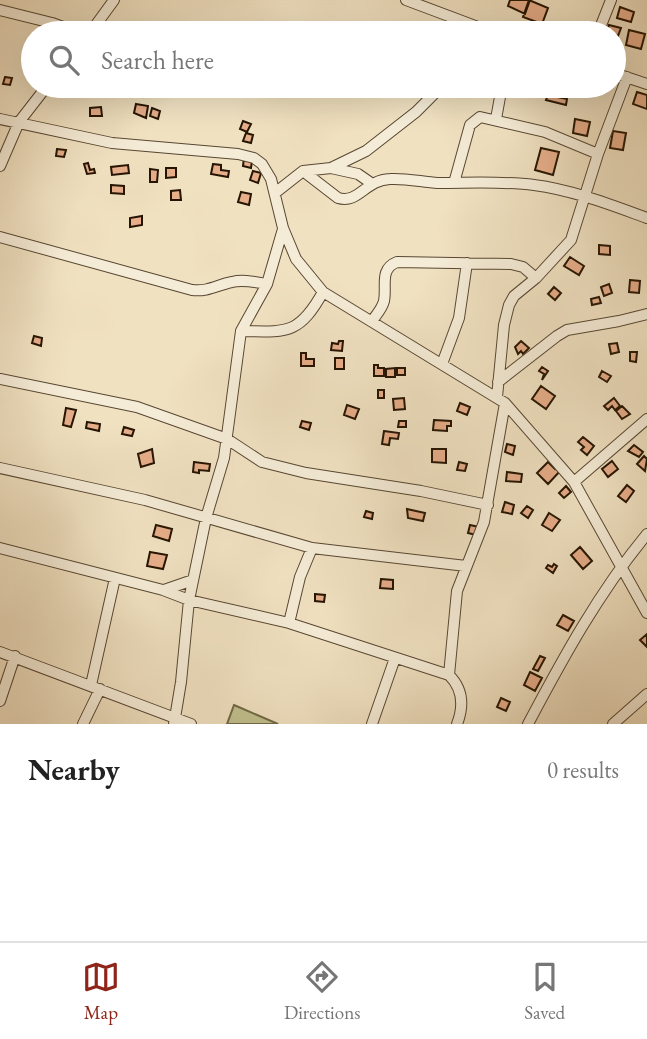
<!DOCTYPE html>
<html lang="en">
<head>
<meta charset="utf-8">
<style>
	:root { --surface:#fff; --page:#f2f2f2; --text:#222; --muted:#767676; --line:#e0e0e0; --accent:#8f2418 }
	body { margin:0; font-family:"EB Garamond",serif; background:var(--page); color:var(--text) }
	.list { margin:0; padding:0; list-style:none }
	h2 { display:flex; justify-content:space-between; align-items:center; height:91px; margin:0; padding:0 28px; font-size:30px }
	h2 small { font-size:23px; font-weight:400; color:var(--muted) }
	.icon { flex:none; width:38px; height:38px; fill:none; stroke:currentColor; stroke-width:2; stroke-linecap:round; stroke-linejoin:round }
	.map { position:relative; flex:none; width:647px; height:724px; overflow:hidden }
	.search { position:absolute; background:var(--surface); box-shadow:0 7px 28px #0002; left:21px; right:21px; top:21px; height:77px; display:flex; align-items:center; gap:18px; box-sizing:border-box; padding:0 24px; border-radius:38px; color:var(--muted); font-size:26px }
	.sheet { height:217px; background:var(--surface) }
	nav { display:flex; justify-content:space-around; align-items:center; box-sizing:border-box; height:98px; border-top:2px solid var(--line); background:var(--surface); font-size:19px; color:var(--muted) }
	nav a { display:grid; justify-items:center; gap:4px }
	nav .on { color:var(--accent) }
	.map>svg:first-child { display:block }
	.green { fill:#c0c18e; stroke:#726a48; stroke-width:2 }
	.building { fill:#e7ae8a; stroke:#251402; stroke-width:2 }
	.lines { fill:none; stroke-linecap:round; stroke-linejoin:round }
	.minor-casing { stroke:#584732; stroke-width:12 }
	.minor { stroke:#f5ecd7; stroke-width:10 }
</style>
</head>
<body>
<div class="map">
<svg width="647" height="724" viewBox="0 0 647 724">
	<rect width="100%" height="100%" fill="#f0e1c1"/>
	<filter id="stains"><feTurbulence type="fractalNoise" baseFrequency=".00286" numOctaves="4"/><feColorMatrix values="0 0 0 0 .2 0 0 0 0 .09 0 0 0 0 .02 0 0 0 .5 -.17"/></filter>
	<radialGradient id="worn" r=".72"><stop offset=".6" stop-color="#630" stop-opacity="0"/><stop offset="1" stop-color="#630" stop-opacity=".3"/></radialGradient>
	<path class="green" d="M234 705 278 724H227Z"/>
	<path class="building" d="M510 0H530L525 14 508 6Z
		M529 0 548 8 542 24 523 17Z
		M620 7 634 12 631 22 617 18Z
		M178 23 184 26 179 33 173 28Z
		M609 25 621 28 618 36 607 32Z
		M629 30 645 34 641 49 626 45Z
		M5 77 12 78 10 85 3 84Z
		M547 86H568L564 94Z
		M637 92 647 95V109L633 104Z
		M548 95 567 99 566 105 546 100Z
		M136 104 148 106 146 118 134 113Z
		M101 107 102 116H90V108Z
		M152 108 160 111 158 119 150 116Z
		M575 119 590 122 587 136 573 133Z
		M243 121 251 124 247 132 240 129Z
		M613 131 626 133 623 150 610 148Z
		M246 133 253 135 251 143 243 141Z
		M541 148 559 152 553 175 535 170Z
		M57 149 66 150 64 157 56 156Z
		M244 158 252 161 251 168 243 166Z
		M88 163 90 170 94 169 95 173 87 174 84 164Z
		M213 164 221 165V170L229 171 228 177 211 174Z
		M128 165 129 173 112 175 111 167Z
		M166 168H176V177L166 178Z
		M150 169 158 170 157 182H150Z
		M253 171 261 173 258 183 250 180Z
		M111 185 124 186V194L111 193Z
		M180 190 181 200H171V191Z
		M241 192 251 194 249 205 238 202Z
		M142 216V225L130 227V218Z
		M599 245 610 246V255L599 254Z
		M570 257 584 266 579 275 564 266Z
		M630 280 640 281 639 293 629 292Z
		M609 284 612 293 604 296 601 287Z
		M554 287 561 293 555 300 548 294Z
		M599 297 601 303 592 305 591 299Z
		M34 336 42 338 41 346 32 343Z
		M339 341H343L342 351 331 350 332 343 338 344Z
		M521 341 529 348 523 354 521 351 518 354 515 347Z
		M617 343 619 352 611 354 609 344Z
		M630 352H637L636 362 630 361Z
		M301 353H306V359H314V366H301Z
		M335 358H344V369H335Z
		M374 365H378V368H384V376H374Z
		M542 367 548 371 542 380 544 374 539 371Z
		M395 368V377H386V369Z
		M397 368H405V375H397Z
		M602 371 611 376 607 382 599 377Z
		M541 386 555 396 546 409 532 399Z
		M378 390H384V398H378Z
		M404 398 405 409 394 410 393 399Z
		M614 398 620 406 615 410 612 406 608 410 604 406Z
		M460 403 470 407 467 415 457 411Z
		M347 405 359 409 355 419 344 415Z
		M622 406 630 414 622 419 616 411Z
		M66 408 76 410 71 427 63 425Z
		M434 420 451 421V426H447V431L433 430Z
		M302 421 311 423 309 430 300 427Z
		M399 421H406V427H398Z
		M87 422 100 424 99 431 86 428Z
		M124 427 134 430 132 436 122 434Z
		M384 431 399 433 398 439 390 438 389 445 382 444Z
		M583 437 594 446 587 455 581 450 584 447 578 442Z
		M507 444 515 446 513 455 505 452Z
		M634 445 643 452 639 457 628 451Z
		M152 449 154 463 141 467 138 454Z
		M432 449H446V463L432 462Z
		M644 456 647 459 645 471 637 464Z
		M612 461 618 469 608 477 602 469Z
		M194 462 210 464 209 471 199 470V473L193 472Z
		M459 462 467 464 465 471 457 470Z
		M548 462 555 469 557 466 561 470 548 484 537 473Z
		M507 472 522 474 521 482 506 481Z
		M627 485 634 491 626 502 618 496Z
		M566 486 571 492 564 498 559 493Z
		M505 502 514 505 512 514 502 512Z
		M527 506 533 510 528 518 521 513Z
		M407 509 425 513 423 521 408 518Z
		M366 511 373 513 372 519 364 517Z
		M549 513 560 520 552 531 542 525Z
		M156 525 172 529 169 541 153 536Z
		M470 525 479 527 476 535 468 533Z
		M580 547 592 561 583 569 571 555Z
		M150 552 167 555 163 569 147 566Z
		M554 564 557 566 553 573 546 568 548 565 552 567Z
		M381 579 393 580V589L380 588Z
		M315 594 325 595 324 602 315 601Z
		M563 615 574 621 568 631 557 625Z
		M647 634V647L640 640Z
		M540 656 545 658 538 671 533 669Z
		M530 672 542 678 535 691 524 685Z
		M501 698 510 702 506 711 497 707Z"/>
	<g class="lines">
		<defs>
			<path id="minor" d="M406 0 494 33
				M0 10 52 23 79 33
				M90 33 114 0
				M598 33 611 0
				M614 73 647 84
				M0 119 112 143 238 154 254 158 262 164 271 179 283 228 296 259 323 292 505 403 574 482 647 613
				M496 119 502 86
				M0 166 19 122 47 86
				M331 168 358 174 371 183
				M303 171 338 198C359 204 365 180 390 179 406 178 422 182 438 183 470 183 503 181 534 185 573 190 611 205 647 218
				M454 183 470 125 480 117 545 132 598 154
				M275 193 303 171 331 168 366 151 416 112 442 86
				M0 237 192 290C208 292 217 285 232 282 243 279 255 282 267 284
				M372 321C376 315 382 309 384 301 387 286 379 269 397 262L511 264 523 267 536 278
				M241 331C287 332 299 335 323 292
				M442 364 459 318 467 263
				M0 379 137 407 227 439 262 462 306 473 421 491 488 505
				M498 382 557 336 567 330 619 321 647 314
				M497 397 504 325 509 305 514 296 536 278 571 240 598 154 627 77
				M0 468 145 500 312 548 466 566
				M574 482 647 419
				M0 548 163 590 189 600 289 623 449 675
				M164 590 193 580
				M289 623 300 577 312 548
				M0 652 191 724
				M91 685 115 578
				M0 701 15 656
				M83 724 100 689
				M174 724 181 682 189 600 206 518 224 458 241 331 267 284 283 229
				M372 724 395 658
				M457 724C464 706 463 689 449 675L457 591 484 522 505 403
				M528 724C563 658 599 592 647 534
				M613 724 647 694"/>
		</defs>
		<use href="#minor" class="minor-casing"/>
		<use href="#minor" class="minor"/>
	</g>
	<rect width="100%" height="100%" filter="url(#stains)"/>
	<rect width="100%" height="100%" fill="url(#worn)"/>
</svg>
<div class="search"><svg class="icon" aria-label="search" viewBox="0 0 24 24"><circle cx="10" cy="10" r="6"/><path d="M15 15l6 6"/></svg>Search here</div>
</div>
<section class="sheet">
<h2>Nearby<small>0 results</small></h2>
<ul class="list">
</ul>
</section>
<nav>
<a class="on"><svg class="icon" aria-label="map" viewBox="0 0 24 24"><path d="M3 6l6-2 6 2 6-2v14l-6 2-6-2-6 2zM9 4v14M15 6v14"/></svg>Map</a>
<a><svg class="icon" aria-label="directions" viewBox="0 0 24 24"><path d="M12 3l9 9-9 9-9-9zM9 14v-3h6M13 9l2 2-2 2"/></svg>Directions</a>
<a><svg class="icon" aria-label="saved" viewBox="0 0 24 24"><path d="M7 4h10v16l-5-4-5 4z"/></svg>Saved</a>
</nav>
</body>
</html>
